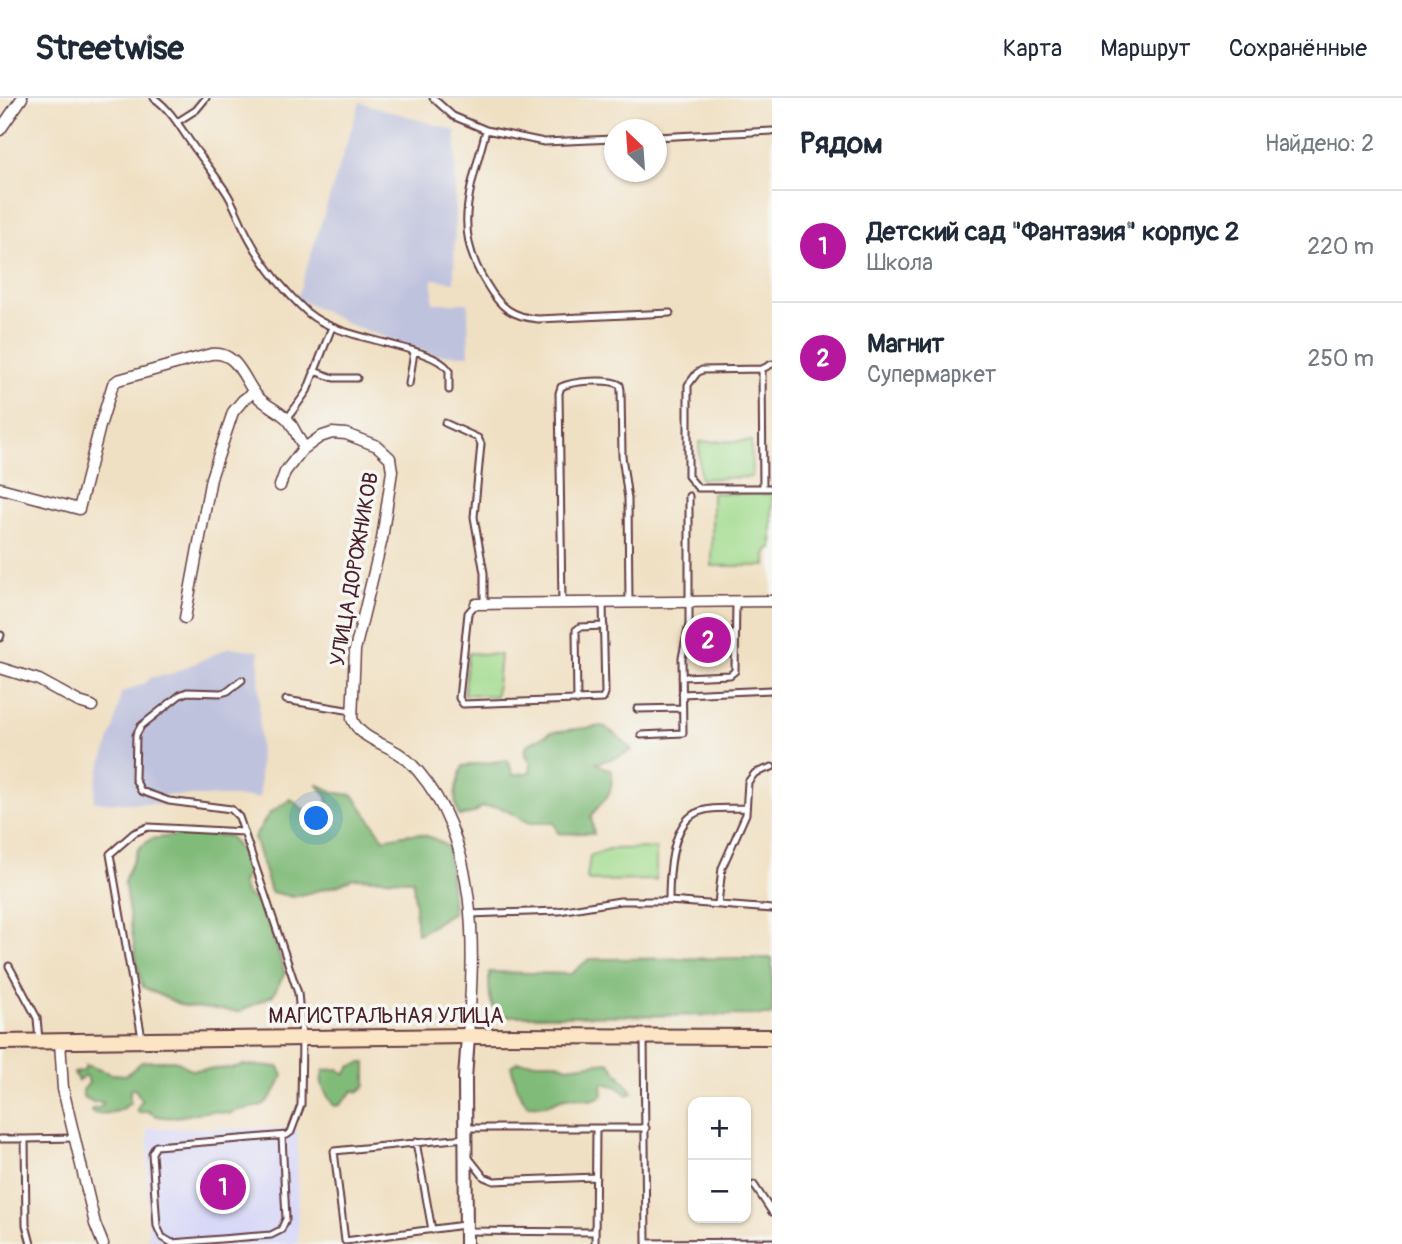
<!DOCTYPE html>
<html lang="ru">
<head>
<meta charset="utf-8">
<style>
	:root { --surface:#fff; --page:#f2f2f3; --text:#1f2937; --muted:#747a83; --line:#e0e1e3; --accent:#b5179e }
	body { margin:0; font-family:Pangolin,sans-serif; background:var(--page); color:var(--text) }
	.controls { position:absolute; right:21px; bottom:21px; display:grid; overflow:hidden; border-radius:14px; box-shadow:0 2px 5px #0004 }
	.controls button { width:63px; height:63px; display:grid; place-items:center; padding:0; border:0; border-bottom:2px solid var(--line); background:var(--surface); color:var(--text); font:35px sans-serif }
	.compass { position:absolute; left:604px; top:21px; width:63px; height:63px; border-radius:50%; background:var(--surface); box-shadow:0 2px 5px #0004; rotate:335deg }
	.you { position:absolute; left:317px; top:721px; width:24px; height:24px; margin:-18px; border:5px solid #fff; border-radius:50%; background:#1a73e8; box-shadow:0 0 0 10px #1a73e833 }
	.badge { display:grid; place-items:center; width:46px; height:46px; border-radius:50%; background:var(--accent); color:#fff; font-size:23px; font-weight:700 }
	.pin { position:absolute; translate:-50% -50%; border:4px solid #fff; box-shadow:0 2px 7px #0006 }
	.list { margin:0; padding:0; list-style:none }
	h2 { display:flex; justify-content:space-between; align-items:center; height:91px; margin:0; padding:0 28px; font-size:30px }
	h2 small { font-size:23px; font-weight:400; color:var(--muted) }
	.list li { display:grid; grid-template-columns:46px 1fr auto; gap:21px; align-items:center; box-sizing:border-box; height:112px; padding:0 28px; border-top:2px solid var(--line) }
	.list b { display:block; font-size:26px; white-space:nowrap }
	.list p { margin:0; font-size:23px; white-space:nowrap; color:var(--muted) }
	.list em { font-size:23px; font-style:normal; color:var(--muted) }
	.map { position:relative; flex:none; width:772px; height:1146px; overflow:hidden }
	header { display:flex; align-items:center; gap:42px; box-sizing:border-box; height:98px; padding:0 35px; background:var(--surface); border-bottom:2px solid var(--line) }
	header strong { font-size:33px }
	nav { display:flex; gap:38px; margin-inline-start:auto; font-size:24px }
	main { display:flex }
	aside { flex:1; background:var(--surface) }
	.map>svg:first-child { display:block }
	.built { fill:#d7d7f8 }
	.industrial { fill:#bfc2dd }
	.green { fill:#a2db8e; stroke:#767d5c; stroke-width:2 }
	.forest { fill:#81bb79; stroke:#666d52; stroke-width:2 }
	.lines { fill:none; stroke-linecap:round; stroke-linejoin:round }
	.service-casing { stroke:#633c42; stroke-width:9 }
	.minor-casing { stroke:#633c42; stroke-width:13 }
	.tertiary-casing { stroke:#633c42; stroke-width:16 }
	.secondary-casing { stroke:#633c42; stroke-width:18 }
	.service { stroke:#fff; stroke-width:5 }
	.minor { stroke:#fff; stroke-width:10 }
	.tertiary { stroke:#fff; stroke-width:12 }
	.secondary { stroke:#fce5c4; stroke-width:14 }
	.labels { text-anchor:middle; stroke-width:7; stroke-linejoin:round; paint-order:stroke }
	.street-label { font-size:21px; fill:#4a1f2b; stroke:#f6f6f2 }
</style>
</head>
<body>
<header>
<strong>Streetwise</strong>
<nav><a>Карта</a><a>Маршрут</a><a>Сохранённые</a></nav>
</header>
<main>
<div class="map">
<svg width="772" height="1146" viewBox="0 0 772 1146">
	<rect width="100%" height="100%" fill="#f6f6f2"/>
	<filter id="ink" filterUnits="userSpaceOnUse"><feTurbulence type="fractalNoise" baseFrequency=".0143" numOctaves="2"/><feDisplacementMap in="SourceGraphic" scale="14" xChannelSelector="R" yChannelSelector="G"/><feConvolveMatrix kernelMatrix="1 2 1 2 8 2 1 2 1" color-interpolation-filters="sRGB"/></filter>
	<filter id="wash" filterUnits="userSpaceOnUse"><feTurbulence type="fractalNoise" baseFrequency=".00686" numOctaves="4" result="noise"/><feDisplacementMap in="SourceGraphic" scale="28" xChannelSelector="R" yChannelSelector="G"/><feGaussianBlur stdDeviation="1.57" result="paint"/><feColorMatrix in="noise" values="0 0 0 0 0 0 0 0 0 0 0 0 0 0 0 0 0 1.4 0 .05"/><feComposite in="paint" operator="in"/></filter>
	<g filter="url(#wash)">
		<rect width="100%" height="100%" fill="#f0e0c3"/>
		<path class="built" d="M148 1030 297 1031 298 1146H148Z"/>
		<path class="industrial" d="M360 4 456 33 454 184 433 181V205H468L469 257H434L351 227 297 200Z
			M230 549 259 553 260 700 164 697V706L94 704 96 683 114 629 121 595 145 585 152 579 169 577Z"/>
		<path class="green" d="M751 343 752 379 700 381 699 344Z
			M712 395 772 396V451H769L766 456V468H712Z
			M468 555 500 557 496 598 464 596Z
			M656 750V782L589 783 587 780 590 758 609 751Z"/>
		<path class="forest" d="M603 628 618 638 632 652 618 659 596 665 612 673C612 702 606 697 591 718L594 736C582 733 572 737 558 735L554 725H529L500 709H482L474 715 459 718C452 700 456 686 463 668L508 662 513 677 530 674 531 665 525 655 527 647 551 634Z
			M318 687 336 695 353 697 384 741C412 734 424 732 448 749L453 814C439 821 432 831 417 836L413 782 353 780 339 787 293 799 271 794 254 739 270 715 291 701 312 719H331L327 699Z
			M193 735 229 738 244 757 248 776 242 784 245 795 263 809 285 875 273 897 239 914 183 908 143 889 137 866 124 783 138 751 151 741Z
			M772 860V917L505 918C486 912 490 891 489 874L571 876 589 861Z
			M171 962 177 963 191 972 233 970 244 967 279 969 283 978C278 987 272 1002 262 1007 251 1012 240 1009 229 1016 224 1015 217 1013 212 1013 192 1014 165 1027 148 1013L139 1015 137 1011 142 1002 134 990 130 992V1005C120 1015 106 1017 92 1015V1011L102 1009 103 1004H93L83 999V992L89 985 87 979 85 978 78 983 74 975 84 973 86 967 112 976 126 977 142 964Z
			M517 964H556L567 969 607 964 610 965 633 995 627 997 618 989 604 985 602 987 603 997C585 1008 583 996 566 1000 558 1001 552 1006 545 1007 539 1008 533 1007 527 1007L518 992 511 968Z
			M361 965H366V987L358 994 354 992 340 1007 334 1008C327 996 317 987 324 972L339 971 345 977 351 968Z"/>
	</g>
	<g filter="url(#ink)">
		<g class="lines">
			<defs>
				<path id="service" d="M154 0C170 11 180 29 191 45 203 62 217 79 228 97 236 111 241 126 249 140 264 168 285 194 308 215 342 244 430 246 449 272V292
					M433 0 453 18 486 32 544 44 614 41
					M177 24 196 12 206 0
					M486 32C471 92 451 131 487 187 500 209 512 219 538 221L670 215
					M656 39 772 33
					M762 271 772 266
					M314 273 334 280H357
					M409 286 414 254
					M287 321 307 293 332 229
					M445 325 478 340 481 346 474 419 484 475V505
					M763 390 762 271 702 272 697 275 688 287V378L698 390H772
					M562 505 559 295 561 289C572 283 610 280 620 287L621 292 622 358 628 401 629 504
					M476 506 468 515 459 600 463 606 603 601 605 595 603 505
					M0 540 1 537
					M682 579 730 577 735 573 736 503
					M242 582 228 593 221 595 187 594 180 597 141 628 136 637 135 681 141 693 169 703 231 711 239 719 298 895 302 939 301 1007 291 1034 287 1037 156 1048 152 1055 157 1128 162 1139 172 1145 271 1137 281 1132 286 1121 282 1038
					M682 596 772 592
					M286 602 352 613
					M577 603 576 532 580 529 604 528
					M637 611 682 610
					M641 637 683 635 682 560 689 526V398
					M669 803C669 779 671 727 696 715 710 708 731 711 746 710
					M718 806 722 770 746 716 748 684 755 675 772 669
					M469 816 559 813 620 803H669L772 811
					M9 868 37 920 39 942
					M644 939 646 1145 772 1144
					M142 940 110 756 134 735 148 729 244 734
					M465 1030H646
					M0 1041H25
					M416 1044 432 1132
					M469 1060 484 1079 494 1083 596 1079
					M754 1087 772 1114
					M464 1127 345 1143 334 1053 465 1040
					M466 1133 595 1134
					M31 1146 26 1127 25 1041 75 1040
					M595 1146 596 1030"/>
				<path id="minor" d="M0 32 22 0
					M280 388 285 374 302 352 320 339 332 335 346 336 377 348 390 360 392 373 382 441 355 552 352 621C360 640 383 645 398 655 406 660 412 666 418 673 479 744 475 851 468 938
					M0 390 79 411 100 328 113 286 118 282 211 256C238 253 243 281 257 298 266 308 279 312 288 322 295 330 297 340 305 350
					M476 506 772 503
					M185 520 211 380 233 314 243 302 254 294
					M0 570 39 582 79 604 92 608
					M60 943 63 991 95 1126 103 1146"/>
				<path id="tertiary" d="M466 1146 465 981 468 938"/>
				<path id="secondary" d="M0 944 468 938 772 939"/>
			</defs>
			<use href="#service" class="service-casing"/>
			<use href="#minor" class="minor-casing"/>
			<use href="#tertiary" class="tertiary-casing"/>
			<use href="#secondary" class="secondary-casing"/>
			<use href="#service" class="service"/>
			<use href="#minor" class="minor"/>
			<use href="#tertiary" class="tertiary"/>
			<use href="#secondary" class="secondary"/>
		</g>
	</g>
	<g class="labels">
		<g class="street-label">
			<text transform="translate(354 471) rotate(-80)" y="7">УЛИЦА ДОРОЖНИКОВ</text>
			<text x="386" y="925">МАГИСТРАЛЬНАЯ УЛИЦА</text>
		</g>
	</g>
</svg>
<div class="controls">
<button>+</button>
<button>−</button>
</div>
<svg class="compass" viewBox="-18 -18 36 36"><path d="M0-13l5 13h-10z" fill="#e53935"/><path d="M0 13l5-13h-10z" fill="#747a83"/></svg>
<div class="you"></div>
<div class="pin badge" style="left:223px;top:1089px">1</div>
<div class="pin badge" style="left:708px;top:542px">2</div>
</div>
<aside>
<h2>Рядом<small>Найдено: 2</small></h2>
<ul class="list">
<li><span class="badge">1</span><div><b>Детский сад &quot;Фантазия&quot; корпус 2</b><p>Школа</p></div><em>220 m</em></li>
<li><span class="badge">2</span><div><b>Магнит</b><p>Супермаркет</p></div><em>250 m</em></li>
</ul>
</aside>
</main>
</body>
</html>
